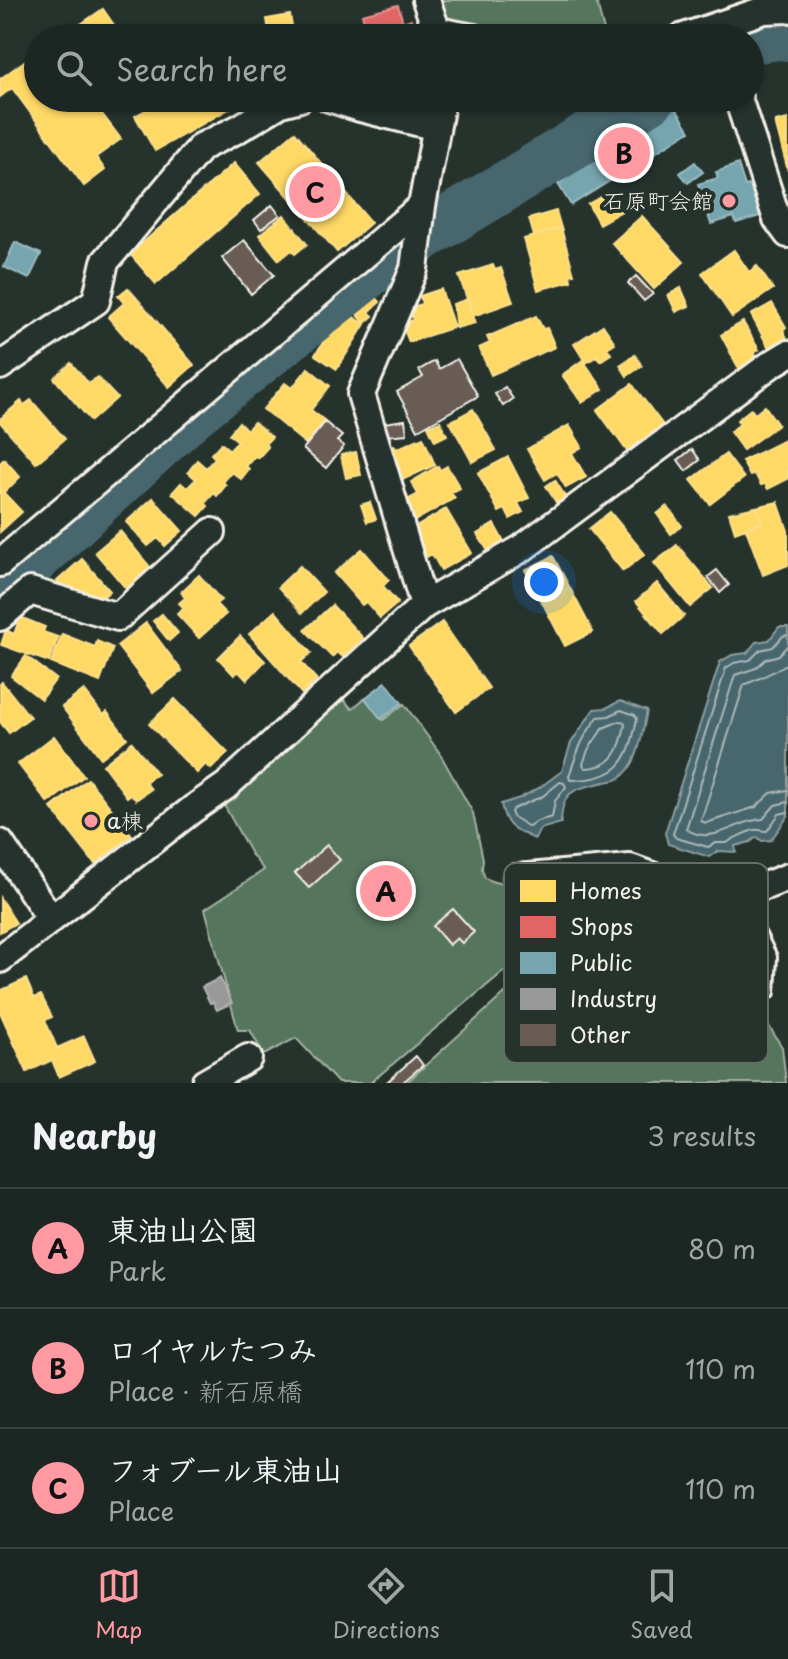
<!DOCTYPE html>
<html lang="en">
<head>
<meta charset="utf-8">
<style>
	:root { --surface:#1c2622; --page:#252e2a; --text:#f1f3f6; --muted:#a0a5a5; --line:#3a4340; --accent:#ff9aa2 }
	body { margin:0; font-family:"Playpen Sans","Klee One",sans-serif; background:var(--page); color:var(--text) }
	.you { position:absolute; left:544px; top:582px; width:28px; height:28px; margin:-20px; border:6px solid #fff; border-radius:50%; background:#1a73e8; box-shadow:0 0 0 12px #1a73e833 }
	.badge { display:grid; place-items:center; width:52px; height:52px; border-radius:50%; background:var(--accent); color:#111; font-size:26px; font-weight:700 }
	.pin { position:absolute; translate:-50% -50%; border:4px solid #fff; box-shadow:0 2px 8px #0006 }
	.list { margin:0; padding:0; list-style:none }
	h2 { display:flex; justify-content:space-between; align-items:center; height:104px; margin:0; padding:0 32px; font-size:34px }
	h2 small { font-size:26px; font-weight:400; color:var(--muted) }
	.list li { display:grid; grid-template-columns:52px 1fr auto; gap:24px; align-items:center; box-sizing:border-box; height:120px; padding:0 32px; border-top:2px solid var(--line) }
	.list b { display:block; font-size:30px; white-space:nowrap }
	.list p { margin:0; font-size:26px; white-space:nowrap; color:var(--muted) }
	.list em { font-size:26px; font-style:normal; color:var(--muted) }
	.icon { flex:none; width:44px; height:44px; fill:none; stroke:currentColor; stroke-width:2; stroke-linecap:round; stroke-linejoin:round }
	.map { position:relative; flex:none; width:788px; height:1083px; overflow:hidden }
	.search { position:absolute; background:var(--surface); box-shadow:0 2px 6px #0004; left:24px; right:24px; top:24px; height:88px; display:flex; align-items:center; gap:20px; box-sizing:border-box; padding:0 28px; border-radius:44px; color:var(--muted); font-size:30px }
	.sheet { height:464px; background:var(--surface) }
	nav { display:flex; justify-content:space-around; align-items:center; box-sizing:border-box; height:112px; border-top:2px solid var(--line); background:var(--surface); font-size:22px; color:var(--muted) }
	nav a { display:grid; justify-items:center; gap:4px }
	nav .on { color:var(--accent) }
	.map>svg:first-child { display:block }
	.green { fill:#54745d; stroke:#a4b2a2; stroke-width:2 }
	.water { fill:#46666d; stroke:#8c9e9e; stroke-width:2 }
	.homes { fill:#ffd966; stroke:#fce08d; stroke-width:2 }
	.shops { fill:#e06666; stroke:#e6908d; stroke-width:2 }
	.public { fill:#76a5af; stroke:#9cbcc0; stroke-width:2 }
	.industry { fill:#999; stroke:#b4b3b1; stroke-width:2 }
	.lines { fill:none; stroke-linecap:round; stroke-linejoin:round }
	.shore { stroke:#aeb9b7; stroke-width:2 }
	.river { stroke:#46666d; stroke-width:50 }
	.building { fill:#675b54; stroke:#f4f1e8; stroke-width:2 }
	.service-casing { stroke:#f4f1e8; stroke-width:18 }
	.minor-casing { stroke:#f4f1e8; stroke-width:32 }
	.service { stroke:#26332d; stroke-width:12 }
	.minor { stroke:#26332d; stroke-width:26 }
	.poi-dot { fill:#ff9aa2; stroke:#26332d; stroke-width:3 }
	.labels { text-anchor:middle; stroke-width:8; stroke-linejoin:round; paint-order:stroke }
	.poi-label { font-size:22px; fill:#f4f1e8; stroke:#26332d; text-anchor:end }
	.key { fill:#26332d; stroke:#646c65; stroke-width:2 }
	.key-label { font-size:22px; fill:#f4f1e8 }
</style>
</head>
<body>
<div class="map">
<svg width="788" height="1083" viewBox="0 0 788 1083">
	<rect width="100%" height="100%" fill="#26332d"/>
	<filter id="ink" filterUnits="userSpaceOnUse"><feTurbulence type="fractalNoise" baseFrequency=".0125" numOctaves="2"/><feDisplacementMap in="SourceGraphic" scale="16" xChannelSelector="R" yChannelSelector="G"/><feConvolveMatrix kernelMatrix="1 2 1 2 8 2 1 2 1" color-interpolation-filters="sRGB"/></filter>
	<g filter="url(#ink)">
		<path class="green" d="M431 0H596L606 38H500L439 28Z
			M365 698 383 720 404 704 439 752 473 813 483 859 482 869 485 878 494 882 544 892 606 886 370 1083H338L296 1038 264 1055 250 1030H238L205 909 264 870 251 854 224 805 285 749 344 700 352 709Z
			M612 896 676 917 721 950 782 1047 786 1083H406Z"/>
		<path class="water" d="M779 627H788V816L771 840 762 841 757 837 750 842 735 846 736 852 718 851 709 857 668 844 665 833 720 662 732 655 747 653 756 642 769 640Z
			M620 701 647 711C642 733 639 767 618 779 614 781 609 781 605 782 576 790 562 787 561 823L540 829 535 839C513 829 506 828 501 804L520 798 539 788 562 771 571 743 594 709 606 708Z"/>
		<path class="homes" d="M103 9 123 38H82L75 28Z
			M290 15 294 38H270L267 19Z
			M347 25 349 38H311L310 30Z
			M38 51V98H90L121 139 96 157 105 170 84 186 12 88 0 97V79Z
			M167 98H248L155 151 135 116Z
			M788 119V171L775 122Z
			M295 132 371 223 337 252 259 162Z
			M234 163 260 194 156 284 130 254Z
			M610 192 622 211 599 224 588 204Z
			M556 211 561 228 534 236 529 219Z
			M284 215 307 244 295 254 292 250 279 260 259 235Z
			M642 216 684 262 654 289 612 243Z
			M561 228 574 274 570 275 571 281 538 290 524 239Z
			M734 250 749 272 757 266 773 289 732 317 702 273Z
			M493 265 495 270 501 268 513 302 473 316 459 276Z
			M128 288 194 365 169 387 108 317 124 303 118 296Z
			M681 288 689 306 676 312 668 295Z
			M441 289 454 327 409 342 402 324 413 320 410 308 422 304 420 296Z
			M375 296 380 302 369 312 373 316 365 323 357 314Z
			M468 299 475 323 456 328 453 304Z
			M772 303 786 327 783 330 787 338 769 348 751 315Z
			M347 313 365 324 337 369 315 355 331 330 335 332Z
			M536 316 543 329 547 328 555 347 491 375 479 348 490 343 487 337Z
			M743 322 759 350 754 353 757 359 739 369 721 335Z
			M603 325 615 343 607 348 611 354 600 361 597 356 586 363 574 344Z
			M635 355 642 366 627 376 620 365Z
			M583 360 603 389 582 403 562 375Z
			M71 363 89 384 97 377 117 398 91 421 54 378Z
			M308 368 330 386 311 410 325 421 306 444 263 409 285 383 292 388Z
			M632 384 663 425 627 451 597 410Z
			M31 400 65 439 36 463 0 422V419L21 401 24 405Z
			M765 406 778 425 743 450 730 432 740 424 737 420 751 409 755 414Z
			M473 409 496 450 472 462 450 422Z
			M440 421 447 435 435 441 428 426Z
			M239 422 247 430 254 422 272 437 265 444 268 447 258 458 255 456 246 466 249 469 241 479 232 472 223 482 226 485 217 496 214 493 205 503 208 506 199 516 172 493 181 483 187 488 196 479 188 472 197 460 206 468 215 458 211 454 221 443 230 450 238 441 229 434Z
			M569 425 582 447 572 453 586 477 566 488 557 473 545 480 527 449Z
			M423 437 435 465 398 482 384 449 394 445 396 449Z
			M788 438V479L768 489 765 484 761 485 755 474 750 476 742 461Z
			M356 452 361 475 346 478 341 455Z
			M726 454 744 478 710 504 691 480Z
			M508 457 529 498 518 503 523 512 510 519 505 509 499 512 478 473Z
			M4 459 20 477 4 493 22 512 0 532V463Z
			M438 466 440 470 447 466 460 488 451 493 455 498 413 522 402 503 418 494 411 482Z
			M555 480 568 501 559 507 546 486Z
			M153 498 182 531 165 546 158 538 148 546 126 522Z
			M370 502 376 519 367 522 361 505Z
			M778 502 788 531V565L763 575 746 529 762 522 756 507Z
			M667 506 682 526 671 534 657 514Z
			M756 507 762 522 735 532 729 513Z
			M446 509 472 553 441 570 432 554 427 557 411 530Z
			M610 512 645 554 623 571 589 529Z
			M494 524 504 542 488 551 477 534Z
			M120 531 151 568 140 577 142 580 129 592 95 552Z
			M677 545 713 588 690 607 654 563Z
			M362 549 389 580 383 586 398 603 380 618 366 602 362 605 334 573Z
			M553 556 570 588 542 602 525 570Z
			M82 559 110 591 96 603 85 591 78 597 69 594 57 581Z
			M300 566 324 592 302 613 278 587Z
			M199 575 221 600 216 604 226 614 199 638 177 614 184 608 179 603 185 598 181 592Z
			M657 583 684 616 663 634 636 601Z
			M570 588 593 632 565 646 542 602Z
			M332 605 363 638 343 657 337 652 332 657 305 630Z
			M275 611 311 653 301 662 317 680 302 694 249 634Z
			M162 614 178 633 169 641 153 621Z
			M20 617 45 627 43 632 58 637 49 662 1 645 6 630 14 634Z
			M442 622 489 688 456 712 409 646Z
			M146 623 182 671 153 693 117 646Z
			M62 634 95 647 97 641 113 648 100 682 51 663Z
			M240 636 265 661 247 680 238 671 234 675 218 658Z
			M26 656 56 679 41 699 11 676Z
			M2 682 30 717 9 733 0 722V684Z
			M84 690 103 715 107 712 127 738 101 758 62 707Z
			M175 699 228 753 211 769 206 764 197 773 149 724Z
			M54 736 84 776 48 803 18 764Z
			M132 742 157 774 145 782 151 789 136 800 131 794 127 797 103 765Z
			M88 779 132 835 95 864 51 808Z
			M0 898 16 923 0 932Z
			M26 979 34 998 41 995 52 1017 45 1020 57 1048 84 1036 95 1061 59 1077 52 1060 27 1072 0 1012V991Z"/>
		<path class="shops" d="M398 5 403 22 411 19 416 38H368L362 14Z"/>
		<path class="public" d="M596 98 599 113 579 117 577 101Z
			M673 104 690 131 571 205 558 184 563 181 558 174Z
			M695 162 703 172 688 183 680 173Z
			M738 164 745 186 750 185 760 216 736 223 734 217 711 224 698 184 718 178 716 172Z
			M15 242 41 254 29 279 4 267Z
			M386 682 402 703 381 719 365 698Z"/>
		<path class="industry" d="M220 978 232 1003 217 1010 213 1002 210 1003 202 987Z"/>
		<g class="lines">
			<path class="shore" d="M788 635 783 636 773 647 760 650 750 660 734 663 726 668 673 834 676 838 708 847 716 843H727C731 839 749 831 755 830 758 829 764 831 767 831L779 814 788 812
				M788 645 779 655 766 659 756 668 735 675 686 829C714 847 735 820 763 819L775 805 788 802
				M788 663C774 672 759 679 744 685L701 821 706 823 756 807 771 793 788 790
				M621 710 635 715 637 718C629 763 618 780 570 780L569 776C578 750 581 739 598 717L609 716Z
				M620 721 624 722 625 725C620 751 614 767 585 768L583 764 588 750 603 728Z
				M560 782 564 783 566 787 555 801 552 817 537 821 529 827 513 817 511 812 513 809 543 796Z"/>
			<path class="river" d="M750 39 780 35 788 36
				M0 591 191 415 390 256 651 98"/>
		</g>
		<path class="building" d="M272 205 280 215 261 229 254 220Z
			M244 240 274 275 251 294 222 258Z
			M636 276 653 294 644 301 628 283Z
			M457 359 478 396 418 430 397 392 423 377 419 370 435 361 439 369Z
			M505 387 513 399 503 406 495 394Z
			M405 420 407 434 386 436 384 423Z
			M325 422 342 436 337 441 344 446 326 468 303 449Z
			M692 449 700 460 686 471 678 460Z
			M717 570 729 585 720 593 708 577Z
			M327 845 340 860 309 888 295 873Z
			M453 909 474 932 462 943 457 938 449 945 433 926Z
			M416 1056 423 1065 402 1083 387 1082Z"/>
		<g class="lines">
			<defs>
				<path id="service" d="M734 898 759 935 770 957 768 992 754 1001"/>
				<path id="minor" d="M426 0 439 38
					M437 31 474 38
					M681 38 764 10 788 9
					M329 98 360 108 436 127
					M738 98 777 219 788 234
					M0 366 96 301 105 262 201 147 238 129 281 103 300 98
					M0 563 422 206
					M424 605 521 549 770 365 788 354
					M0 617 30 591 118 617 212 532
					M0 843 51 919
					M517 878 630 868 724 902 788 877
					M0 959 193 809 226 786 424 605 361 394 414 269 422 206 442 98
					M205 1083 248 1058"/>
			</defs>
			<use href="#service" class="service-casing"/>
			<use href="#minor" class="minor-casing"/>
			<use href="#service" class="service"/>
			<use href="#minor" class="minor"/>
		</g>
	</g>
	<g class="poi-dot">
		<circle cx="729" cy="201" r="8"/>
		<circle cx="91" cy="821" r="8"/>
	</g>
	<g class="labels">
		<g class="poi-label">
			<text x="713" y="209">石原町会館</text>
			<text x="107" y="829" text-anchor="start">a棟</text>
		</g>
	</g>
	<rect x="504" y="863" width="264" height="200" rx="12" class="key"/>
	<rect x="520" y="880" width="36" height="22" fill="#ffd966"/>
	<rect x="520" y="916" width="36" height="22" fill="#e06666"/>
	<rect x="520" y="952" width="36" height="22" fill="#76a5af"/>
	<rect x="520" y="988" width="36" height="22" fill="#999"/>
	<rect x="520" y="1024" width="36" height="22" fill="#675b54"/>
	<g class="key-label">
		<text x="570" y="899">Homes</text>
		<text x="570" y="935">Shops</text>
		<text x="570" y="971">Public</text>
		<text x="570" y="1007">Industry</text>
		<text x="570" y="1043">Other</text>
	</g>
</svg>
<div class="you"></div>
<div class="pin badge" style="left:386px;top:891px">A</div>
<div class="pin badge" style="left:624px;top:153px">B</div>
<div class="pin badge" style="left:315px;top:192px">C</div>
<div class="search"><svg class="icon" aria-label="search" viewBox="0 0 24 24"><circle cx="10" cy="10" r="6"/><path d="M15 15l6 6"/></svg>Search here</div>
</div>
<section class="sheet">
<h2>Nearby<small>3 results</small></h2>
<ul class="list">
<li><span class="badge">A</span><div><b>東油山公園</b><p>Park</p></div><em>80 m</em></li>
<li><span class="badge">B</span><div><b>ロイヤルたつみ</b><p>Place · 新石原橋</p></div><em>110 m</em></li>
<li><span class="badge">C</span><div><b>フォブール東油山</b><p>Place</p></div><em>110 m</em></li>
</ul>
</section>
<nav>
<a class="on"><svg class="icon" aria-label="map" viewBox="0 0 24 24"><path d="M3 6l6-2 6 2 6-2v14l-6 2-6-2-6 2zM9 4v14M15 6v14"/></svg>Map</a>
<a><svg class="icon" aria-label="directions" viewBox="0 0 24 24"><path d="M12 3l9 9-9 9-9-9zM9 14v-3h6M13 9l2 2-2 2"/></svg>Directions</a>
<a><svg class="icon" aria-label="saved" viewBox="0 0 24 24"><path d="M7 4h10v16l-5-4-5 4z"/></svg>Saved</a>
</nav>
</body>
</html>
